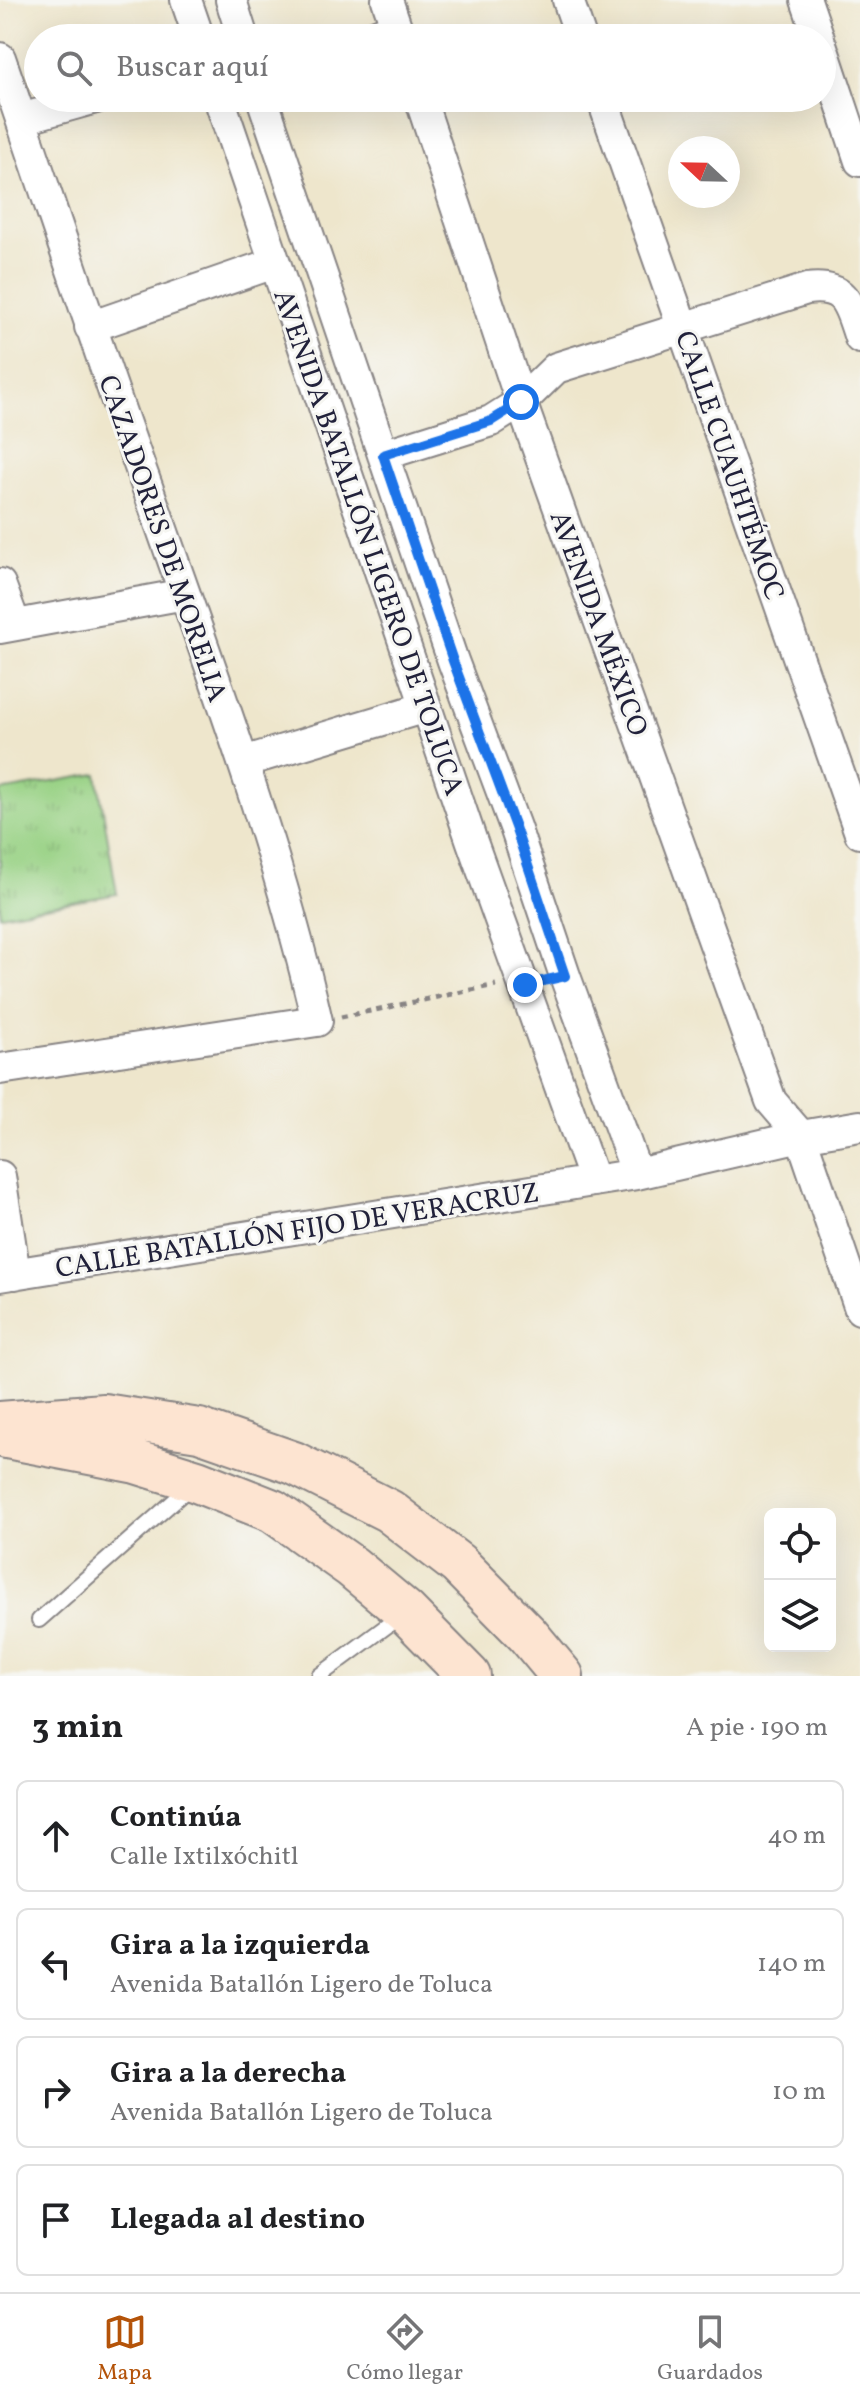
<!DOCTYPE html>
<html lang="es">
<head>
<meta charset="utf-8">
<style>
	:root { --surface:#fff; --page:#f2f2f2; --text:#202124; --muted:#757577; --line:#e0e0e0; --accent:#b45309 }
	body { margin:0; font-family:Vollkorn,serif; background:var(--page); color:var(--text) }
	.controls { position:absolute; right:24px; bottom:24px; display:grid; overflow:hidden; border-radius:12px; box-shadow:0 8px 32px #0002 }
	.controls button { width:72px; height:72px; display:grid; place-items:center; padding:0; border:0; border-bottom:2px solid var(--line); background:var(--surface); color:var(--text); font:40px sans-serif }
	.compass { position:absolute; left:668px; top:136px; width:72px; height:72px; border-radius:50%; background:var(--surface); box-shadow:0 8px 32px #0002; rotate:292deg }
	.stop { position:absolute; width:24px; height:24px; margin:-18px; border:6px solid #1a73e8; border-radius:50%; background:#fff }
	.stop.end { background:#1a73e8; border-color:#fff; box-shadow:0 2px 8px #0008 }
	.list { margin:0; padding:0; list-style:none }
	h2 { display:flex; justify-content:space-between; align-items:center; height:104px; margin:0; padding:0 32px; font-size:34px }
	h2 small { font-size:26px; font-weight:400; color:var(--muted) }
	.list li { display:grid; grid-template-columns:52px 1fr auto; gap:24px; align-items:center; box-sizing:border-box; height:112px; margin:0 16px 16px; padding:0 16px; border:2px solid var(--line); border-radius:12px }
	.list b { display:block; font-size:30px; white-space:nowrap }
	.list p { margin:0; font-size:26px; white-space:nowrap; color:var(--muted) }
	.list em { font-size:26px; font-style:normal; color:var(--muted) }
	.icon { flex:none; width:44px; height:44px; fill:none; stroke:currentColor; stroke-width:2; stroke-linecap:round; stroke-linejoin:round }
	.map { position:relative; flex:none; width:860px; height:1676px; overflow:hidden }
	.search { position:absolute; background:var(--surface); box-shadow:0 8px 32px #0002; left:24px; right:24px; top:24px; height:88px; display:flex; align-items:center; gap:20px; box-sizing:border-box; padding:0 28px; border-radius:44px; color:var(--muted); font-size:30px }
	.sheet { height:616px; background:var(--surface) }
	nav { display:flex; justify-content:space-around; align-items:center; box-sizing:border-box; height:112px; border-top:2px solid var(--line); background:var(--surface); font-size:22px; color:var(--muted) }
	nav a { display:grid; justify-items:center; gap:4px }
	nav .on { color:var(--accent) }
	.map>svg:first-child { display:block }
	.grass { fill:url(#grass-tufts); stroke:#5e7a60; stroke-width:2 }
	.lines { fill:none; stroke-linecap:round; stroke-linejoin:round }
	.service-casing { stroke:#888484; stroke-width:18 }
	.minor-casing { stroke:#888484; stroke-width:34 }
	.secondary-casing { stroke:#888484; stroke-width:46 }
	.path { stroke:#888484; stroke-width:5; stroke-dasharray:6 6; stroke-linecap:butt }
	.service { stroke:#fff; stroke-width:14 }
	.minor { stroke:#fff; stroke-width:30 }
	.secondary { stroke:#fde4d1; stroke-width:42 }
	.route { stroke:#1a73e8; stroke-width:10 }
	.labels { text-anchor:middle; stroke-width:6; stroke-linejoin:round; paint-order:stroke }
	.street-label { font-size:28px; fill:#22223b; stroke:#f6f6f2 }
</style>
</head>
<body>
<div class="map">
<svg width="860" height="1676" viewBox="0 0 860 1676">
	<defs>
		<pattern id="grass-tufts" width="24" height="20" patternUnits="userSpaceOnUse" patternTransform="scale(2)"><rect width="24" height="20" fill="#99d285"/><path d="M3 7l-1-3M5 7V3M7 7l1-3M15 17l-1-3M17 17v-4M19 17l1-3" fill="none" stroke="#84b474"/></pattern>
	</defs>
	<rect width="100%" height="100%" fill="#f6f6f2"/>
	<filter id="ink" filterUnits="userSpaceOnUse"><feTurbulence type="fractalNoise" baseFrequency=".0125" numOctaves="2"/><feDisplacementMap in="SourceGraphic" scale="16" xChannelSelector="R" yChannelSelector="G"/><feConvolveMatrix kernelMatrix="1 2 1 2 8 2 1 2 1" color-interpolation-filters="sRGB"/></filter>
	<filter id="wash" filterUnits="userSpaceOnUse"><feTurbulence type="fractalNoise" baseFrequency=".006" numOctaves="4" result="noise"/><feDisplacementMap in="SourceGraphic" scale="32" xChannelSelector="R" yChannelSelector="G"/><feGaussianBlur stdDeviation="1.8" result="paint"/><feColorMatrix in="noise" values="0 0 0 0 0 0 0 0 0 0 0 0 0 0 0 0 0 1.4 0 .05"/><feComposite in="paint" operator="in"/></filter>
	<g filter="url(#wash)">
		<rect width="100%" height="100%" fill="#eee6cc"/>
		<path class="grass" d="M97 774 117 894 0 915V791Z"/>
	</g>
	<g filter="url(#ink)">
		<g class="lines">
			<defs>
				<path id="service" d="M39 1620 191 1486
					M319 1676 403 1614"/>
				<path id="minor" d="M186 0 199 38
					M231 0 243 38
					M387 0 400 38
					M568 0 581 38
					M806 0 819 38
					M369 38 396 27
					M822 47 860 161
					M0 58C50 203 97 348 149 492 210 667 276 841 317 1021L0 1069
					M219 98 472 842 594 1181
					M262 98 453 661 515 827 565 976 637 1174
					M420 98 521 402 771 1101 801 1136 860 1309
					M602 98 860 833
					M21 119 96 98
					M90 327 274 263
					M383 455 491 421 521 402 556 368 807 289C847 284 849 306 860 338
					M0 584 15 625
					M0 628 185 594
					M243 762 426 707
					M0 1176 15 1274
					M0 1276 637 1174 801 1136 860 1126"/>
				<path id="secondary" d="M0 1423 104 1415 199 1430 294 1463 389 1511 458 1564 527 1634 562 1676
					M6 1437 136 1462 197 1481 273 1511 352 1567 406 1612 469 1676"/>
			</defs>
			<use href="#service" class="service-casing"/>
			<use href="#minor" class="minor-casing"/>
			<use href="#secondary" class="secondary-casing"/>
			<path class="path" d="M341 1017 496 985"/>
			<use href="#service" class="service"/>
			<use href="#minor" class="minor"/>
			<use href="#secondary" class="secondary"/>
		</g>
	</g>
	<g class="lines" filter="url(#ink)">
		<path class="route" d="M521 402 491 421 383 455 453 661 515 827 565 976 525 985"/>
	</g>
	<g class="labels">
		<g class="street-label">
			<text transform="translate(731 465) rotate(71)" y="10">CALLE CUAUHTÉMOC</text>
			<text transform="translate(164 538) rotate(71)" y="10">CAZADORES DE MORELIA</text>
			<text transform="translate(370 542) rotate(71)" y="10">AVENIDA BATALLÓN LIGERO DE TOLUCA</text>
			<text transform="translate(600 623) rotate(70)" y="10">AVENIDA MÉXICO</text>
			<text transform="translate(297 1229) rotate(-9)" y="10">CALLE BATALLÓN FIJO DE VERACRUZ</text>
		</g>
	</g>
</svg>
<div class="controls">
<button><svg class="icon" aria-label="locate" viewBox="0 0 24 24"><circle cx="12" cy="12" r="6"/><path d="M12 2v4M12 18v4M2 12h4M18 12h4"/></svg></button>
<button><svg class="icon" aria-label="layers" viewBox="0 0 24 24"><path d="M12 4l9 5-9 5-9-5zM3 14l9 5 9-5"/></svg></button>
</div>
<svg class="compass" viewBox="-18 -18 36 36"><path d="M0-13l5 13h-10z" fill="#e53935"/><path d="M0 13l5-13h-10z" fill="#757577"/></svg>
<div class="stop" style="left:521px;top:402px"></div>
<div class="stop end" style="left:525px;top:985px"></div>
<div class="search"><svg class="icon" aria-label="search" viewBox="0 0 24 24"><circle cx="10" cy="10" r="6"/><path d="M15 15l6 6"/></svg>Buscar aquí</div>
</div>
<section class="sheet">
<h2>3 min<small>A pie · 190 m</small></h2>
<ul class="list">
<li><svg class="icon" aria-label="ahead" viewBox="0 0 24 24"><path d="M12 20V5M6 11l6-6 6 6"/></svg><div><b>Continúa</b><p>Calle Ixtilxóchitl</p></div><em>40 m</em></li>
<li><svg class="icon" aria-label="left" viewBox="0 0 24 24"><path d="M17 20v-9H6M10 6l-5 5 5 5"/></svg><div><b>Gira a la izquierda</b><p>Avenida Batallón Ligero de Toluca</p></div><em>140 m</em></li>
<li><svg class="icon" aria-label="right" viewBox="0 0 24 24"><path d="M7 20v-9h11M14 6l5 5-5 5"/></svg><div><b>Gira a la derecha</b><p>Avenida Batallón Ligero de Toluca</p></div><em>10 m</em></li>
<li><svg class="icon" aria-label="arrive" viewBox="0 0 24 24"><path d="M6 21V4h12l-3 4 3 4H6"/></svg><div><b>Llegada al destino</b></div></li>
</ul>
</section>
<nav>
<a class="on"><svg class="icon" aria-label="map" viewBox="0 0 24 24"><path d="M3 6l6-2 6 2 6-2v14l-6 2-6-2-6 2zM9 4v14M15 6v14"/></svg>Mapa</a>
<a><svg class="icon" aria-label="directions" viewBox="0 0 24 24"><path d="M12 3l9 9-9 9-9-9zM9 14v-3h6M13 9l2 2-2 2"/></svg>Cómo llegar</a>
<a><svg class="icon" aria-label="saved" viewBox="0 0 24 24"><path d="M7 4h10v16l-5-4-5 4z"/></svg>Guardados</a>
</nav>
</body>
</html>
